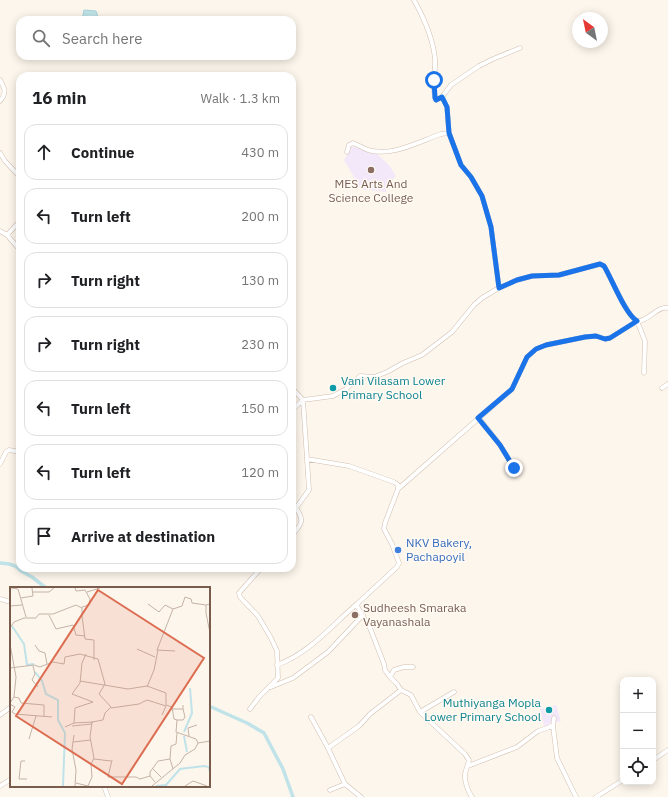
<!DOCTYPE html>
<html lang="en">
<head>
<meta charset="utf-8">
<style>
	:root { --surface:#fff; --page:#f2f2f2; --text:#202124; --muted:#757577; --line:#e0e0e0 }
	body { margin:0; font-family:"IBM Plex Sans",sans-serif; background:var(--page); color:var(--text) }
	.controls { position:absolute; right:12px; bottom:12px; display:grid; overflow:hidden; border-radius:8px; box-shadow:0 2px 10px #0003 }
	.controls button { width:36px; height:36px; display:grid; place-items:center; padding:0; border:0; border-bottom:1px solid var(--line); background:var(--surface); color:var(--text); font:20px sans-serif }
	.compass { position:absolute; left:572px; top:12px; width:36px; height:36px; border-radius:50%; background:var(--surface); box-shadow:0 2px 10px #0003; rotate:327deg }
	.stop { position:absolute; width:12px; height:12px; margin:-9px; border:3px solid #1a73e8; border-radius:50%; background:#fff }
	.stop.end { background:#1a73e8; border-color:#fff; box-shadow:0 1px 4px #0008 }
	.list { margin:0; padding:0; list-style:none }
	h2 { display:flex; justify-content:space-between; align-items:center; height:52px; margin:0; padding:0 16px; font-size:17px }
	h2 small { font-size:13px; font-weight:400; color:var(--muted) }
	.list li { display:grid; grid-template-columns:26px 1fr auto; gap:12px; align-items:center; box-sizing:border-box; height:56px; margin:0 8px 8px; padding:0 8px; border:1px solid var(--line); border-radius:12px }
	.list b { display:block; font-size:15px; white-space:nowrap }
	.list em { font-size:13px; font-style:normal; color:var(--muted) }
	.icon { flex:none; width:22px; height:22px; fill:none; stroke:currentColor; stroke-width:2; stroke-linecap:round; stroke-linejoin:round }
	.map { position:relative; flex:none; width:668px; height:797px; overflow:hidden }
	.search { position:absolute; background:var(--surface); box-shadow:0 2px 10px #0003; left:16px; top:16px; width:280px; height:44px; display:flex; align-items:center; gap:10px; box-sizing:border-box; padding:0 14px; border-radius:12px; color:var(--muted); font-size:15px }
	.panel { position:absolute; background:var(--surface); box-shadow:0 2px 10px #0003; left:16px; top:72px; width:280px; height:500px; border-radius:12px }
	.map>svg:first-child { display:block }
	.education { fill:#f3e8fa }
	.water { fill:#bfe3e8; stroke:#a5d3da }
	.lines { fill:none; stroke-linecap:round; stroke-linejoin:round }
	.canal { stroke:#bfe3e8; stroke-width:3.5 }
	.minor-casing { stroke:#d1beb0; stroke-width:5 }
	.minor { stroke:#fff; stroke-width:4 }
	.route { stroke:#1a73e8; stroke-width:5 }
	.education-dot { fill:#8d6e63; stroke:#fffaf3; stroke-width:1.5 }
	.culture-dot { fill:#0f9aa8; stroke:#fffaf3; stroke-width:1.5 }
	.shop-dot { fill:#3f7fe0; stroke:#fffaf3; stroke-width:1.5 }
	.labels { text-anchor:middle; stroke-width:3; stroke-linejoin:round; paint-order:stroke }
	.education-label { font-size:12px; fill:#785e54; stroke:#fffaf3 }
	.culture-label { font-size:12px; fill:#0d838f; stroke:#fffaf3; text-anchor:start }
	.shop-label { font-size:12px; fill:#366cbe; stroke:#fffaf3; text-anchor:start }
	.inset-river { fill:none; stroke:#bfe3e8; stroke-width:2 }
	.inset-road { fill:none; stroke:#c5b3a7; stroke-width:1 }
	.view { fill:#dc6d51; fill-opacity:0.15; stroke:#dc6d51; stroke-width:2 }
	.inset-edge { fill:none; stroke:#7a5c4d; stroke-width:2 }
</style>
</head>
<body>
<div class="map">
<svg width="668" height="797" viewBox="0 0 668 797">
	<rect width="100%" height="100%" fill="#fdf6ec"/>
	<path class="education" d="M352 146 377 154 389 165 396 176 387 185 386 192 361 189 344 160Z
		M556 705 561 721 544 726 540 709Z"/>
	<path class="water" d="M84 10 96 11 99 20H82Z"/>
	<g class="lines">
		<path class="canal" d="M0 563 9 564 15 566 21 571 32 577 46 588
			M209 706 247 723 264 733 283 769 293 797"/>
		<defs>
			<path id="minor" d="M414 0C424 18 433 38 435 59 436 73 431 87 436 100L442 97 451 85 479 66 493 59 520 48
				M0 80C5 89 7 93 0 101
				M442 97 447 107 449 133 461 165 471 177 482 196 491 227 499 288
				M347 152 349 145 353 143C358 145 363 148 368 150 392 157 418 142 441 134L449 133
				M0 153 5 161 20 177
				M0 231 7 235 20 250
				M7 235 20 221
				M292 388 303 400 307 459 349 466 394 482 398 485V489L385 523 384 529 392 544 399 563 397 567 358 603 357 606 370 628 384 664 385 670 390 677 397 684 401 690 411 695 420 712 465 754 469 760C468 765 466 769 465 774 464 780 468 792 472 797
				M662 388 668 384
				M292 410 303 400 333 396 346 389 360 376 374 377 387 372 403 363 422 355 452 332 474 305 482 298 497 289 517 280 532 276 559 275 600 264 604 266C610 275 628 320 638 321 649 321 658 305 668 308
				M479 418 500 445 514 468
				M0 464 6 452 9 450 20 452
				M398 489 512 389 527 357 536 349 546 345 585 337 596 336 605 339 610 338 637 321 645 341 644 373
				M296 508 309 490 307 459
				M292 511 296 508C306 523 300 524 292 536
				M0 599 11 602
				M277 665C310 653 332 625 358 603
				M390 677 394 670 404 667H413
				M271 687 293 678 328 652 363 615
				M250 709 259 697 278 678 277 651 271 638 258 616 240 597 239 593 261 568
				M420 712 454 692
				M0 715 11 707
				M311 717 328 748 345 784 361 797
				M554 718 553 726 557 758 576 797
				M328 748 359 726 370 714 401 690
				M653 760 668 750
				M468 766 517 747 538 731 553 726
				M0 786 11 779
				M104 786 108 797
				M330 790 345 784
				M596 797 623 780"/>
		</defs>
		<use href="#minor" class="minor-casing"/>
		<use href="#minor" class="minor"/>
	</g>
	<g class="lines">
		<path class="route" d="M434 80 435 98 436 100 442 97 447 107 449 133 461 165 471 177 482 196 491 227 499 288 517 280 532 276 559 275 600 264 604 266C612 279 625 314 637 321L610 338 605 339 596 336 585 337 546 345 536 349 527 357 512 389 478 418 500 445 514 468"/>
	</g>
	<g class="education-dot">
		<circle cx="371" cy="170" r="4"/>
		<circle cx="355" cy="615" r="4"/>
	</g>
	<g class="culture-dot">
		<circle cx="333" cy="388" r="4"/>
		<circle cx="549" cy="710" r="4"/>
	</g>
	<circle class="shop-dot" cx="398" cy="550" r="4"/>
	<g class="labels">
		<g class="education-label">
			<text x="371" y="188">MES Arts And<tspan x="371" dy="14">Science College</tspan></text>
			<text x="363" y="612" text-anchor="start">Sudheesh Smaraka<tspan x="363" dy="14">Vayanashala</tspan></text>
		</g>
		<g class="culture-label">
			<text x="341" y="385">Vani Vilasam Lower<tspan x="341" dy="14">Primary School</tspan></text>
			<text x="541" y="707" text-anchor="end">Muthiyanga Mopla<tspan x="541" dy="14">Lower Primary School</tspan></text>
		</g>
		<g class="shop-label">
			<text x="406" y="547">NKV Bakery,<tspan x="406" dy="14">Pachapoyil</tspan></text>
		</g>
	</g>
	<g transform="translate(10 587)">
		<rect width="200" height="200" fill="#fdf6ec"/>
		<path class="inset-river" d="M2 39 14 57 17 78 24 77M25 85 32 94 36 107 48 113V133L55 146 53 199M174 145 182 126 180 101M174 149 177 165M146 199 156 198 170 182 194 179 199 180 200 185"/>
		<path class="inset-road" d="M1 1 8 2 16 30M65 1 66 4 75 3 80 12 79 18 72 20V29L75 52 84 53V73M23 5H39L44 1M77 5 90 1M11 11 23 9 22 1M138 17 149 25 155 18 163 22M200 17 196 18V26L200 46M0 19 12 18M39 28 46 42 63 38 66 48 75 49M0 41 4 35 14 31H26L29 27H43L66 18 72 21M0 57 6 90 4 110 0 116M25 58 29 64 35 66 37 77M127 62 145 70M165 64 147 63 163 22 172 19 175 10 181 12 182 16 196 18M23 79 25 87 22 93 28 100M0 81 24 78 30 80 43 75 54 77 55 70 70 67 88 72 95 97 89 107 101 120 95 126 93 133 82 135 80 150 84 171 81 177 82 190 78 199M70 94 118 102 137 99 156 106V118L162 120 164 132 167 133 166 145 186 152 188 156M137 100 144 83 148 63M4 110 9 111 11 116 34 118V129M0 117 5 120 2 125 5 127 42 130M101 121 129 117 137 113 156 119 152 128M163 122H173V118M167 133H173L175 130 173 122M64 136 65 121 83 115 62 107 70 96 72 76 76 67M62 139 82 137M55 140 64 136 83 135M64 148 62 162 66 183 65 199M179 149 178 141 187 138M19 152 26 129M63 155 81 153M84 172 101 174M102 173 98 190H126L130 192 140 189M15 174H11L9 192H17M142 181 151 190M163 182 160 172 161 159 166 157 167 146M145 195 140 189V185L148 174 160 172M66 196 78 199M142 199 170 176 175 168 185 162 188 156 200 154M175 199 183 194 197 199"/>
		<path class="view" d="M88 3 194 71 112 197 6 129Z"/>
		<rect width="200" height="200" class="inset-edge"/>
	</g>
</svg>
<div class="controls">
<button>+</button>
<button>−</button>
<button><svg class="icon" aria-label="locate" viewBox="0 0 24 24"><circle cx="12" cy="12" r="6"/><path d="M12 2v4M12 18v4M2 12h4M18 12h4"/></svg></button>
</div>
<svg class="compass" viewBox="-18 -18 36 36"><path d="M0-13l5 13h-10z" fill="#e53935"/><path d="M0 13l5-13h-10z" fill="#757577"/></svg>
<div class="stop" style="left:434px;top:80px"></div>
<div class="stop end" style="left:514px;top:468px"></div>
<div class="search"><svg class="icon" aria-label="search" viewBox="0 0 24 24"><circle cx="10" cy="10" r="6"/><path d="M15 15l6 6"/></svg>Search here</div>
<section class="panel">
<h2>16 min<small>Walk · 1.3 km</small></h2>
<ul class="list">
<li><svg class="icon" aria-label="ahead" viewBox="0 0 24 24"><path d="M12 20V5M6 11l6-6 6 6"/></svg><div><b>Continue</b></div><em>430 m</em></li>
<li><svg class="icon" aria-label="left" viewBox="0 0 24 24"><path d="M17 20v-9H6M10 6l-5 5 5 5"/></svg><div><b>Turn left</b></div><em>200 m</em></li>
<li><svg class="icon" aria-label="right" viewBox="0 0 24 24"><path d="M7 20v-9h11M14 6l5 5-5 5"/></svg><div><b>Turn right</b></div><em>130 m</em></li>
<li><svg class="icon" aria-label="right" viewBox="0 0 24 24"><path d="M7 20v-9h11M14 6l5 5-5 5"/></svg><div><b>Turn right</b></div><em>230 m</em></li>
<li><svg class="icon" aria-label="left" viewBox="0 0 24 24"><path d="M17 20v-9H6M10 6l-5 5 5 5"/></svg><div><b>Turn left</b></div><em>150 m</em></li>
<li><svg class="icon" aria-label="left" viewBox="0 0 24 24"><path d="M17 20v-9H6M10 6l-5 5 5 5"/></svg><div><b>Turn left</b></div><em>120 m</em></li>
<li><svg class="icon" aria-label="arrive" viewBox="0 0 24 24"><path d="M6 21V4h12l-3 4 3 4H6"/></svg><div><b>Arrive at destination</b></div></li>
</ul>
</section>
</div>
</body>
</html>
